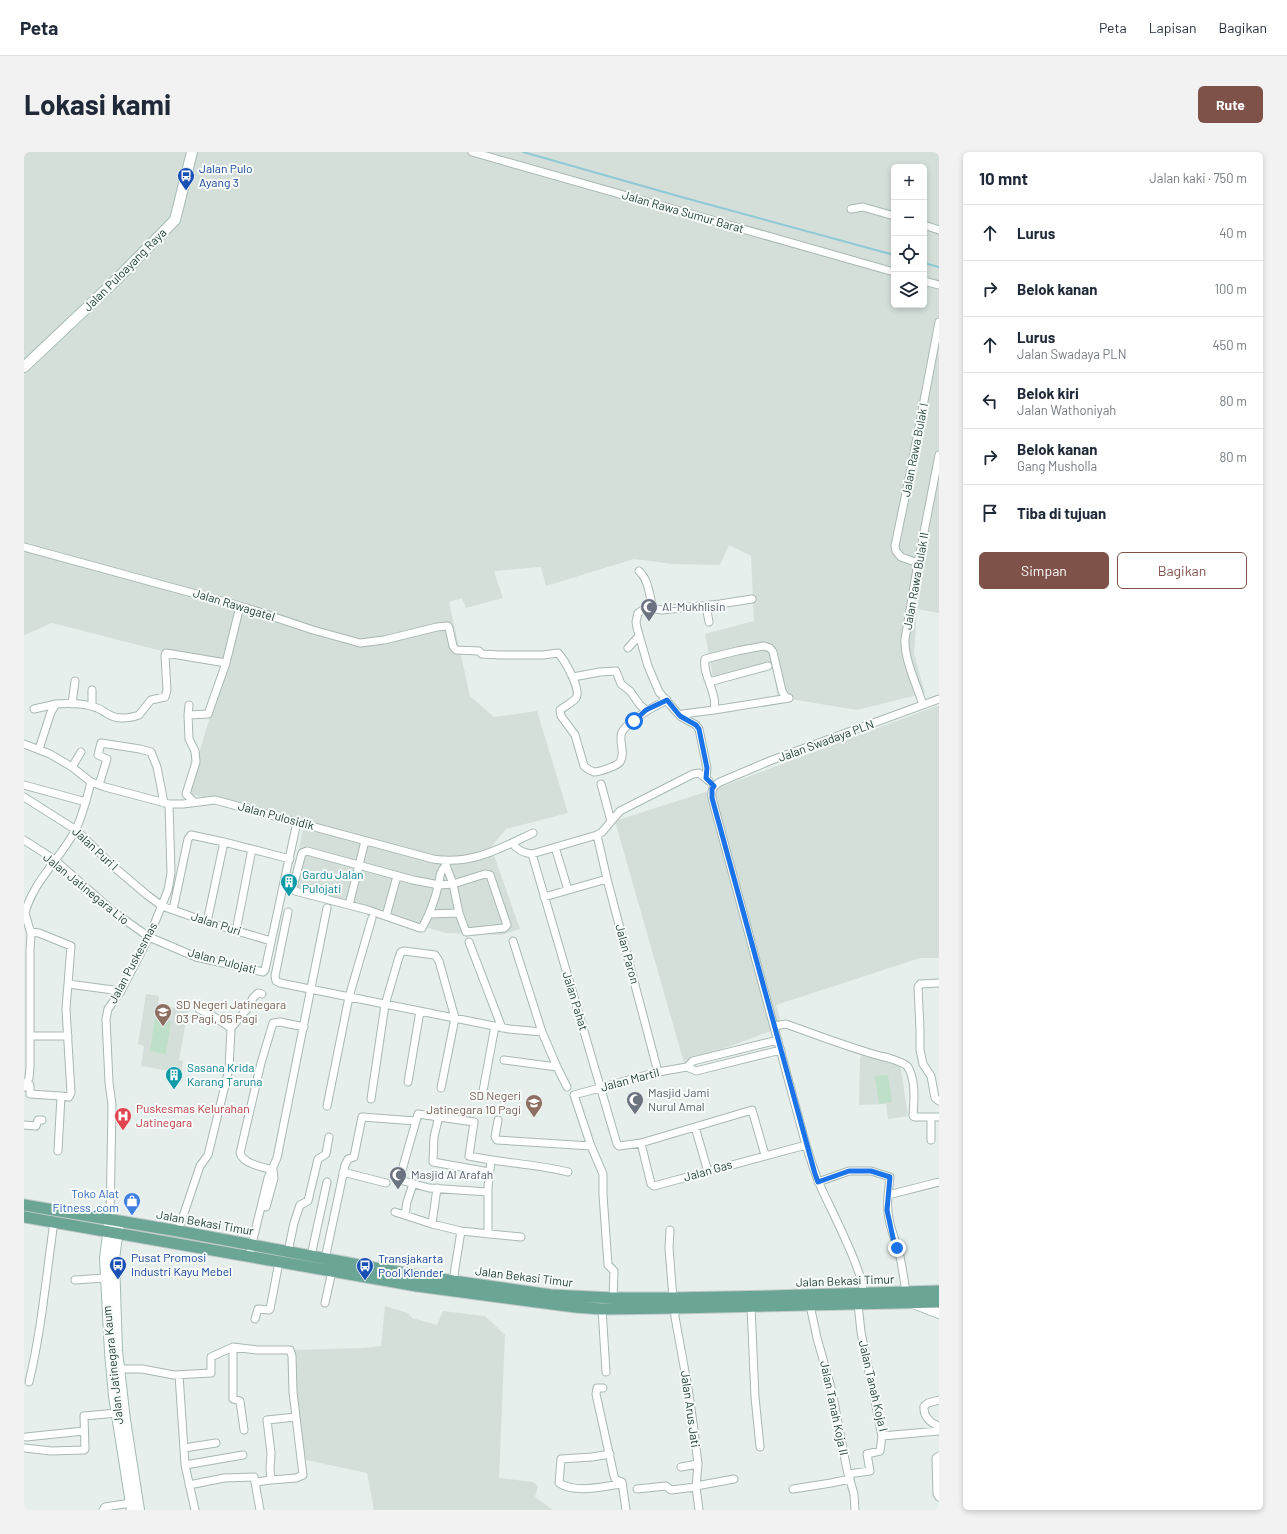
<!DOCTYPE html>
<html lang="id">
<head>
<meta charset="utf-8">
<style>
	:root { --surface:#fff; --page:#f2f2f3; --text:#1f2937; --muted:#747a83; --line:#e0e1e3; --accent:#7f5249 }
	body { margin:0; font-family:Barlow,sans-serif; background:var(--page); color:var(--text) }
	.controls { position:absolute; right:12px; top:12px; display:grid; overflow:hidden; border-radius:6px; box-shadow:0 2px 6px #0003 }
	.controls button { width:36px; height:36px; display:grid; place-items:center; padding:0; border:0; border-bottom:1px solid var(--line); background:var(--surface); color:var(--text); font:20px sans-serif }
	.stop { position:absolute; width:12px; height:12px; margin:-9px; border:3px solid #1a73e8; border-radius:50%; background:#fff }
	.stop.end { background:#1a73e8; border-color:#fff; box-shadow:0 1px 4px #0008 }
	.list { margin:0; padding:0; list-style:none }
	h2 { display:flex; justify-content:space-between; align-items:center; height:52px; margin:0; padding:0 16px; font-size:17px }
	h2 small { font-size:13px; font-weight:400; color:var(--muted) }
	.list li { display:grid; grid-template-columns:26px 1fr auto; gap:12px; align-items:center; box-sizing:border-box; height:56px; padding:0 16px; border-top:1px solid var(--line) }
	.list b { display:block; font-size:15px; white-space:nowrap }
	.list p { margin:0; font-size:13px; white-space:nowrap; color:var(--muted) }
	.list em { font-size:13px; font-style:normal; color:var(--muted) }
	.actions { display:flex; gap:8px; padding:12px 16px }
	.actions a { flex:1; padding:9px 0; border:1px solid var(--accent); border-radius:6px; text-align:center; font-size:14px; color:var(--accent) }
	.actions .main { background:var(--accent); color:#fff }
	.icon { flex:none; width:22px; height:22px; fill:none; stroke:currentColor; stroke-width:2; stroke-linecap:round; stroke-linejoin:round }
	.map { position:relative; flex:none; width:915px; height:1358px; overflow:hidden; border-radius:6px }
	header { display:flex; align-items:center; gap:24px; box-sizing:border-box; height:56px; padding:0 20px; background:var(--surface); border-bottom:1px solid var(--line) }
	header strong { font-size:19px }
	nav { display:flex; gap:22px; margin-inline-start:auto; font-size:14px }
	.intro { display:flex; align-items:center; justify-content:space-between; box-sizing:border-box; height:96px; padding:0 24px }
	h1 { margin:0; font-size:28px }
	.button { padding:10px 18px; border-radius:6px; background:var(--accent); color:#fff; font-size:14px; font-weight:700 }
	main { display:flex; gap:24px; padding:0 24px }
	aside { flex:1; background:var(--surface); border-radius:6px; box-shadow:0 2px 6px #0003 }
	.map>svg:first-child { display:block }
	.built { fill:#d4dfda; fill-rule:evenodd }
	.green { fill:#bfe0c8 }
	.lines { fill:none; stroke-linecap:round; stroke-linejoin:round }
	.stream { stroke:#8ec9d4; stroke-width:2 }
	.street-casing { stroke:#a8b8b2; stroke-width:9 }
	.secondary-casing { stroke:#a4bbb3; stroke-width:12 }
	.primary-casing { stroke:#c2cac8; stroke-width:13 }
	.street { stroke:#fff; stroke-width:7 }
	.secondary { stroke:#fff; stroke-width:10 }
	.primary { stroke:#6aa596; stroke-width:11 }
	.route { stroke:#1a73e8; stroke-width:5 }
	.labels { text-anchor:middle; stroke-width:4; stroke-linejoin:round; paint-order:stroke }
	.transit-label { font-size:12px; fill:#164399; stroke:#f7fbf9; text-anchor:start }
	.street-label { font-size:12px; fill:#24423a; stroke:#f7fbf9 }
	.worship-label { font-size:12px; fill:#5b616d; stroke:#f7fbf9; text-anchor:start }
	.culture-label { font-size:12px; fill:#0d838f; stroke:#f7fbf9; text-anchor:start }
	.education-label { font-size:12px; fill:#785e54; stroke:#f7fbf9; text-anchor:start }
	.health-label { font-size:12px; fill:#be3a42; stroke:#f7fbf9; text-anchor:start }
	.shop-label { font-size:12px; fill:#366cbe; stroke:#f7fbf9; text-anchor:end }
</style>
</head>
<body>
<header>
<strong>Peta</strong>
<nav><a>Peta</a><a>Lapisan</a><a>Bagikan</a></nav>
</header>
<div class="intro"><h1>Lokasi kami</h1><a class="button">Rute</a></div>
<main>
<div class="map">
<svg width="915" height="1358" viewBox="0 0 915 1358">
	<rect width="100%" height="100%" fill="#e6efeb"/>
	<path class="built" d="M0 0H915V461L893 457 890 502 901 541 833 558 754 545 749 517 690 531 681 482 730 469 727 404 705 393 696 413 649 412 610 407 522 434 517 415 470 419 479 446 442 456 438 446 425 450 446 544 470 565 513 559 544 661 482 677 467 695 496 777 478 783 422 781 268 737 280 670 163 641 201 515 28 471 0 483ZM870 15H900V153H870Z
		M915 553V806H896L752 853 758 875 660 911 591 669 697 635Z
		M122 842 135 844 134 853 164 858 155 908 159 909 157 921 117 914 120 894 114 892Z
		M839 900 876 911 884 964 864 967 862 952 835 953 836 907Z
		M361 1154 384 1161 388 1166 413 1173 419 1159 461 1164 481 1183 475 1326 509 1330 514 1334 511 1345 529 1358H350L343 1321 277 1307 267 1251 264 1226 269 1198 339 1196 357 1194Z"/>
	<path class="green" d="M131 866 147 869 142 902 126 899Z
		M864 923 868 950 855 952 851 924Z"/>
	<g class="lines">
		<path class="stream" d="M499 0 661 46 870 103
			M900 111 915 115"/>
		<defs>
			<path id="street" d="M448 0 870 120
				M827 57 839 55 870 64
				M900 73 915 78
				M900 129 915 133
				M0 395 223 456 289 478 336 491 360 488 413 475 424 474 425 476 429 494 432 498 455 499 458 502 477 503H519L534 501C540 507 558 538 552 546 548 551 541 554 536 558L537 564 551 583 560 614C562 616 567 619 570 620 575 620 593 614 596 610 602 601 594 588 598 580 605 568 631 554 643 548
				M894 411 877 405 872 399 871 394 888 312 915 170
				M615 419C624 427 625 441 628 452L614 461 612 470 613 476 624 514 635 540 656 564 672 573 675 577 683 616 682 626
				M628 452 631 457 638 458 696 452 728 447
				M682 454 685 470
				M604 496 615 484
				M549 525 576 520 592 519 597 532 606 539 616 553 622 558
				M685 530 744 514
				M48 552 51 529
				M899 553C893 533 880 508 881 487L894 411 915 303
				M68 554V538
				M10 557 32 552
				M690 558 765 546
				M164 563 165 553
				M656 564 659 562 690 558C694 541 678 523 681 507L713 499 740 494 746 496 749 500 758 539 761 544
				M0 592 26 602 48 615 67 630 81 635 145 652H159L191 648 409 707C448 713 475 697 509 681
				M15 597 27 560 32 552C45 551 61 551 73 556 77 557 80 560 84 562 93 568 106 566 115 563L127 548 141 545 143 538 141 503 142 501 202 511
				M48 615 57 600
				M577 632 587 669
				M0 633 62 650
				M75 633 83 607 74 603 77 591 116 597 127 600 133 615 140 651
				M0 645 52 678 90 715 123 743 138 754 183 770 247 789
				M170 650 162 642 172 610 171 599 165 587 164 563 184 562 202 511 216 454
				M573 683 583 727 634 920
				M0 688 31 708 91 761 125 785 172 805 239 820 241 818 273 670
				M488 691C493 698 499 701 508 702L573 683 578 680 596 659 669 622 675 621 685 629
				M531 695 544 738
				M508 702 593 992 595 994 617 991 728 958 741 1003
				M420 708 429 732 461 722 466 723 483 773 480 776 442 780 435 761 429 732 415 733 389 728 283 699 278 701 269 735 271 739 344 758 396 776H398C405 763 411 748 414 734 417 724 414 722 422 713
				M520 745 583 727
				M325 753 341 689
				M149 758 164 687 167 683 200 690 266 707
				M264 760 251 824 252 829 256 831 485 877 518 880
				M405 762 435 761
				M362 764 373 724
				M183 770 200 690
				M212 779 228 697
				M7 780 15 781 47 794 42 857 47 941 45 945 37 944 34 999
				M489 789 518 880 533 915 543 935
				M445 790 478 876
				M915 831 896 832 894 835 896 877V898L899 912 907 924 911 946 915 949
				M44 832 97 839
				M471 874 459 939 461 944 480 946
				M750 874 762 872C793 883 824 895 856 904 862 905 880 910 884 915 892 929 890 949 889 964L891 965H915
				M207 876 223 857 229 846 234 841 238 842
				M7 884H44
				M480 908 533 915
				M663 915 669 909 754 888
				M384 930 396 859
				M2 932 6 933V942L37 944
				M0 935 5 926 6 916V798L7 782 1 761C9 729 38 705 52 677 59 662 63 646 67 630
				M347 947 361 853 375 805 377 800 380 799 411 803 415 809 431 866 417 936
				M303 954 325 845 348 766
				M415 964 410 985 409 1010 465 1020
				M907 966V988
				M474 968 471 985 473 988 567 994 579 1022V1043L584 1113 590 1119 589 1146
				M0 973 12 974 14 968H18
				M671 975 684 1020
				M617 991 627 1032 630 1034 782 993
				M567 994 550 943 634 920 663 915 672 919 757 898
				M249 1018C239 1015 219 1012 216 1001L237 911 249 871 256 870 280 875
				M319 1020 362 1031
				M794 1030 825 1019H847L866 1025 864 1043 915 1030
				M464 1040 405 1036 376 1028V1025L394 962 450 970 445 1004C478 1011 512 1012 544 1020
				M864 1043C862 1066 868 1079 875 1100 878 1113 880 1127 882 1140
				M242 1055 250 1026 249 1018
				M371 1060 408 1072 437 1079 497 1085
				M381 1063 383 1050 389 1032
				M86 1067 88 953 85 930 82 867 84 857 97 839 125 785 144 738 147 721 145 652
				M408 1072 413 1036
				M646 1078 645 1096 649 1146
				M154 1079 176 1014 184 1003 205 917 207 876 187 863 175 857
				M464 1082V1035L467 1009
				M264 1100 270 1071 276 1053 284 1049 294 1007 302 1002 305 985
				M225 1104 244 1026 253 1006 303 756
				M287 1104 303 1030
				M301 1107 321 1013 324 1007 330 1005 338 965 392 969
				M51 1128 81 1126
				M429 1129 437 1079
				M839 1142C842 1124 804 1052 795 1031 790 1019 786 1006 782 993L688 646C687 638 689 634 696 630L748 608 915 547
				M301 1151 308 1119
				M786 1153 793 1186 808 1239 823 1318 830 1342 831 1358
				M727 1155 731 1245 736 1295
				M651 1156V1165L664 1236 670 1278 674 1312 672 1335 675 1358
				M578 1157 582 1220
				M231 1167 234 1157 245 1158 246 1157 255 1110
				M209 1195V1247L216 1249 220 1278
				M94 1217H118L150 1223 187 1221V1205L209 1195 233 1198H266L268 1204 269 1240 272 1265 243 1268 247 1301 246 1317 247 1328 232 1330
				M155 1223 161 1313 171 1358
				M5 1230C18 1176 22 1124 30 1070
				M579 1236H573L572 1242 590 1324 592 1328 598 1330 602 1358
				M915 1248 904 1251 900 1254C899 1264 906 1271 915 1274
				M858 1284 915 1279
				M2 1285 60 1279
				M0 1296 27 1299 60 1298 61 1297 60 1264 93 1261
				M160 1296 192 1291
				M586 1302 568 1305 537 1307 535 1331C552 1342 580 1334 598 1332
				M915 1304 912 1306 913 1342 915 1345
				M161 1313 219 1303
				M657 1315 674 1312
				M824 1322 846 1319 843 1302 856 1299 858 1284 837 1180 834 1152
				M247 1328 272 1326 279 1323 272 1265
				M165 1333 200 1326 230 1325 236 1358
				M672 1334 710 1327
				M613 1337 642 1334 647 1338 672 1335
				M769 1337 807 1331 826 1327
				M79 1358 81 1355 107 1351"/>
			<path id="secondary" d="M0 215 88 132 151 68 168 0
				M86 1067 81 1106 86 1200 90 1244 108 1358
				M95 1069 90 1107 93 1199 101 1268 115 1358
				M889 1151 915 1161"/>
			<path id="primary" d="M0 1053 154 1079 351 1116 429 1129 527 1143 589 1146H646L748 1144 915 1139
				M0 1065 393 1134 551 1155 578 1157 651 1156 915 1150"/>
		</defs>
		<use href="#street" class="street-casing"/>
		<use href="#secondary" class="secondary-casing"/>
		<use href="#primary" class="primary-casing"/>
		<use href="#street" class="street"/>
		<use href="#secondary" class="secondary"/>
		<use href="#primary" class="primary"/>
	</g>
	<g class="lines">
		<path class="route" d="M610 569 622 558 643 548 656 564 672 573 675 577 683 616 682 626 690 634 688 637V646L791 1022 794 1030 825 1019H847L866 1025 863 1058 869 1086 873 1096"/>
	</g>
	<defs>
		<symbol id="bus-pin" viewBox="-11 -11 22 30"><path d="M0 17L-7.5 6A9.5 9.5 0 1 1 7.5 6Z" fill="#1a4fb4" stroke="#f7fbf9"/><path d="M-5-6H5V4H4V6H2V4H-2V6H-4V4H-5ZM-3.5-4V0h7V-4ZM-3.5 1.2v1.5H-2V1.2ZM2 1.2v1.5H3.5V1.2Z" fill="#fff"/></symbol>
		<symbol id="mosque-pin" viewBox="-11 -11 22 30"><path d="M0 17L-7.5 6A9.5 9.5 0 1 1 7.5 6Z" fill="#6b7280" stroke="#f7fbf9"/><path d="M3.5-4.9A6 6 0 1 0 3.5 4.9A5 5 0 1 1 3.5-4.9Z" fill="#fff"/></symbol>
		<symbol id="building-pin" viewBox="-11 -11 22 30"><path d="M0 17L-7.5 6A9.5 9.5 0 1 1 7.5 6Z" fill="#0f9aa8" stroke="#f7fbf9"/><path d="M-4-6H4V6H1V3H-1V6H-4ZM-2.5-4.3h1.7v1.8h-1.7ZM.8-4.3h1.7v1.8H.8ZM-2.5-1h1.7V.8h-1.7ZM.8-1h1.7V.8H.8Z" fill="#fff"/></symbol>
		<symbol id="school-pin" viewBox="-11 -11 22 30"><path d="M0 17L-7.5 6A9.5 9.5 0 1 1 7.5 6Z" fill="#8d6e63" stroke="#f7fbf9"/><path d="M0-5L7-2L0 1L-7-2ZM-4 1L0 2.5L4 1V4Q0 6-4 4Z" fill="#fff"/></symbol>
		<symbol id="hospital-pin" viewBox="-11 -11 22 30"><path d="M0 17L-7.5 6A9.5 9.5 0 1 1 7.5 6Z" fill="#e0444e" stroke="#f7fbf9"/><path d="M-5-5h3v3.5h4V-5h3V5h-3V1.5h-4V5h-3Z" fill="#fff"/></symbol>
		<symbol id="shop-pin" viewBox="-11 -11 22 30"><path d="M0 17L-7.5 6A9.5 9.5 0 1 1 7.5 6Z" fill="#3f7fe0" stroke="#f7fbf9"/><path d="M-5-2.5h2.3a2.7 3.5 0 0 1 5.4 0H5L5.5 6h-11ZM-1.5-2.5h3a1.5 2.3 0 0 0-3 0Z" fill="#fff"/></symbol>
	</defs>
	<g fill-rule="evenodd">
		<use href="#bus-pin" x="152" y="14" width="20" height="27"/>
		<use href="#mosque-pin" x="615" y="445" width="20" height="27"/>
		<use href="#building-pin" x="255" y="720" width="20" height="27"/>
		<use href="#school-pin" x="129" y="850" width="20" height="27"/>
		<use href="#building-pin" x="140" y="913" width="20" height="27"/>
		<use href="#mosque-pin" x="601" y="938" width="20" height="27"/>
		<use href="#school-pin" x="500" y="941" width="20" height="27"/>
		<use href="#hospital-pin" x="89" y="954" width="20" height="27"/>
		<use href="#mosque-pin" x="364" y="1013" width="20" height="27"/>
		<use href="#shop-pin" x="98" y="1039" width="20" height="27"/>
		<use href="#bus-pin" x="84" y="1103" width="20" height="27"/>
		<use href="#bus-pin" x="331" y="1104" width="20" height="27"/>
	</g>
	<g class="labels">
		<g class="transit-label">
			<text x="175" y="21">Jalan Pulo<tspan x="175" dy="14">Ayang 3</tspan></text>
			<text x="107" y="1110">Pusat Promosi<tspan x="107" dy="14">Industri Kayu Mebel</tspan></text>
			<text x="354" y="1111">Transjakarta<tspan x="354" dy="14">Pool Klender</tspan></text>
		</g>
		<g class="street-label">
			<text transform="translate(659 60) rotate(16)" y="4">Jalan Rawa Sumur Barat</text>
			<text transform="translate(101 118) rotate(-45)" y="4">Jalan Puloayang Raya</text>
			<text transform="translate(891 298) rotate(-79)" y="4">Jalan Rawa Bulak I</text>
			<text transform="translate(892 429) rotate(-80)" y="4">Jalan Rawa Bulak II</text>
			<text transform="translate(210 453) rotate(17)" y="4">Jalan Rawagatel</text>
			<text transform="translate(802 589) rotate(-20)" y="4">Jalan Swadaya PLN</text>
			<text transform="translate(252 664) rotate(15)" y="4">Jalan Pulosidik</text>
			<text transform="translate(71 697) rotate(43)" y="4">Jalan Puri I</text>
			<text transform="translate(62 737) rotate(39)" y="4">Jalan Jatinegara Lio</text>
			<text transform="translate(192 772) rotate(18)" y="4">Jalan Puri</text>
			<text transform="translate(603 802) rotate(75)" y="4">Jalan Paron</text>
			<text transform="translate(198 809) rotate(15)" y="4">Jalan Pulojati</text>
			<text transform="translate(109 811) rotate(-62)" y="4">Jalan Puskesmas</text>
			<text transform="translate(551 849) rotate(73)" y="4">Jalan Pahat</text>
			<text transform="translate(606 928) rotate(-15)" y="4">Jalan Martil</text>
			<text transform="translate(684 1019) rotate(-16)" y="4">Jalan Gas</text>
			<text transform="translate(181 1071) rotate(10)" y="4">Jalan Bekasi Timur</text>
			<text transform="translate(500 1125) rotate(7)" y="4">Jalan Bekasi Timur</text>
			<text transform="translate(821 1129) rotate(-2)" y="4">Jalan Bekasi Timur</text>
			<text transform="translate(89 1213) rotate(-96)" y="4">Jalan Jatinegara Kaum</text>
			<text transform="translate(849 1234) rotate(77)" y="4">Jalan Tanah Koja I</text>
			<text transform="translate(810 1256) rotate(78)" y="4">Jalan Tanah Koja II</text>
			<text transform="translate(666 1257) rotate(82)" y="4">Jalan Arus Jati</text>
		</g>
		<g class="worship-label">
			<text x="638" y="459">Al-Mukhlisin</text>
			<text x="624" y="945">Masjid Jami<tspan x="624" dy="14">Nurul Amal</tspan></text>
			<text x="387" y="1027">Masjid Al Arafah</text>
		</g>
		<g class="culture-label">
			<text x="278" y="727">Gardu Jalan<tspan x="278" dy="14">Pulojati</tspan></text>
			<text x="163" y="920">Sasana Krida<tspan x="163" dy="14">Karang Taruna</tspan></text>
		</g>
		<g class="education-label">
			<text x="152" y="857">SD Negeri Jatinegara<tspan x="152" dy="14">03 Pagi, 05 Pagi</tspan></text>
			<text x="497" y="948" text-anchor="end">SD Negeri<tspan x="497" dy="14">Jatinegara 10 Pagi</tspan></text>
		</g>
		<g class="health-label">
			<text x="112" y="961">Puskesmas Kelurahan<tspan x="112" dy="14">Jatinegara</tspan></text>
		</g>
		<g class="shop-label">
			<text x="95" y="1046">Toko Alat<tspan x="95" dy="14">Fitness .com</tspan></text>
		</g>
	</g>
</svg>
<div class="controls">
<button>+</button>
<button>−</button>
<button><svg class="icon" aria-label="locate" viewBox="0 0 24 24"><circle cx="12" cy="12" r="6"/><path d="M12 2v4M12 18v4M2 12h4M18 12h4"/></svg></button>
<button><svg class="icon" aria-label="layers" viewBox="0 0 24 24"><path d="M12 4l9 5-9 5-9-5zM3 14l9 5 9-5"/></svg></button>
</div>
<div class="stop" style="left:610px;top:569px"></div>
<div class="stop end" style="left:873px;top:1096px"></div>
</div>
<aside>
<h2>10 mnt<small>Jalan kaki · 750 m</small></h2>
<ul class="list">
<li><svg class="icon" aria-label="ahead" viewBox="0 0 24 24"><path d="M12 20V5M6 11l6-6 6 6"/></svg><div><b>Lurus</b></div><em>40 m</em></li>
<li><svg class="icon" aria-label="right" viewBox="0 0 24 24"><path d="M7 20v-9h11M14 6l5 5-5 5"/></svg><div><b>Belok kanan</b></div><em>100 m</em></li>
<li><svg class="icon" aria-label="ahead" viewBox="0 0 24 24"><path d="M12 20V5M6 11l6-6 6 6"/></svg><div><b>Lurus</b><p>Jalan Swadaya PLN</p></div><em>450 m</em></li>
<li><svg class="icon" aria-label="left" viewBox="0 0 24 24"><path d="M17 20v-9H6M10 6l-5 5 5 5"/></svg><div><b>Belok kiri</b><p>Jalan Wathoniyah</p></div><em>80 m</em></li>
<li><svg class="icon" aria-label="right" viewBox="0 0 24 24"><path d="M7 20v-9h11M14 6l5 5-5 5"/></svg><div><b>Belok kanan</b><p>Gang Musholla</p></div><em>80 m</em></li>
<li><svg class="icon" aria-label="arrive" viewBox="0 0 24 24"><path d="M6 21V4h12l-3 4 3 4H6"/></svg><div><b>Tiba di tujuan</b></div></li>
</ul>
<div class="actions"><a class="main">Simpan</a><a>Bagikan</a></div>
</aside>
</main>
</body>
</html>
